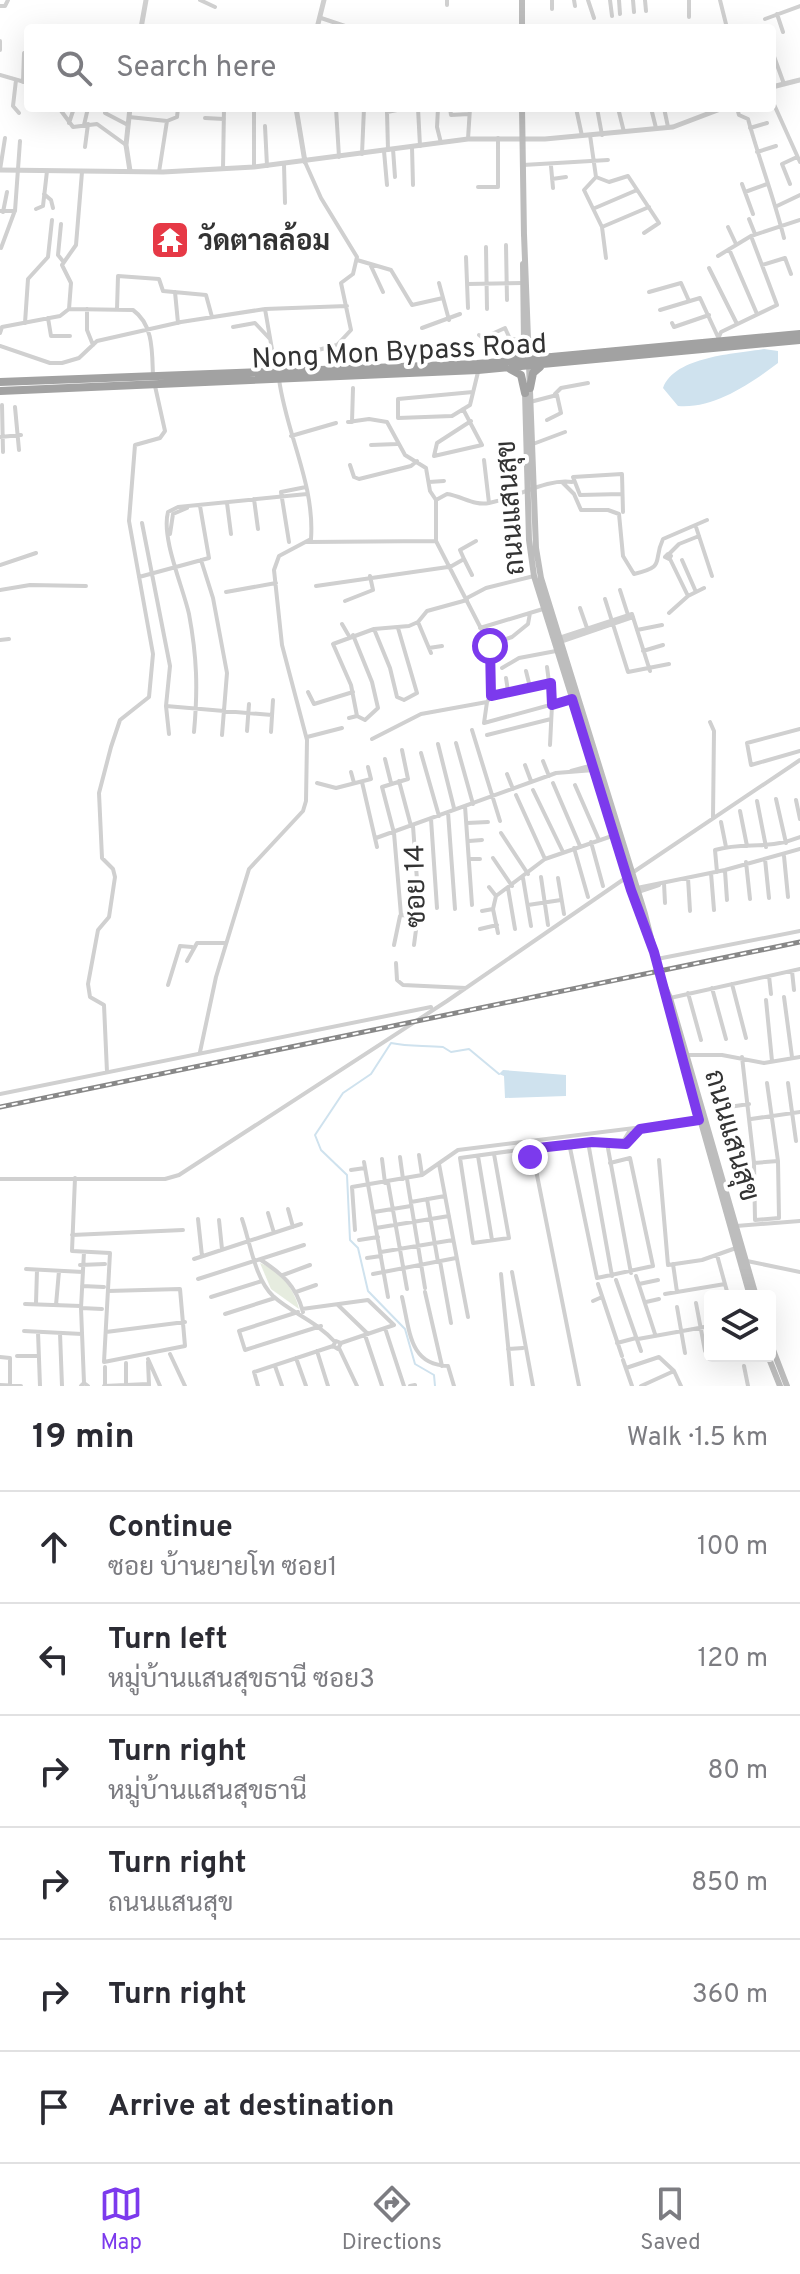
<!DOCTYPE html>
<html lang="en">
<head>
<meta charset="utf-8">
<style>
	:root { --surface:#fff; --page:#f7f7f7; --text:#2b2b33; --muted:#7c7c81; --line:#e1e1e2; --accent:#7c3aed }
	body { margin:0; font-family:Overpass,Sarabun,sans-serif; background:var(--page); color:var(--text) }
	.controls { position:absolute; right:24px; bottom:24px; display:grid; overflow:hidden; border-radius:8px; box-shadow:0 8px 32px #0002 }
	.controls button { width:72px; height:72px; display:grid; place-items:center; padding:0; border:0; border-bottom:2px solid var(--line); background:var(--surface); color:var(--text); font:40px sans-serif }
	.stop { position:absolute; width:24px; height:24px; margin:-18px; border:6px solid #7c3aed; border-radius:50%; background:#fff }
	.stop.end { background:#7c3aed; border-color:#fff; box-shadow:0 2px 8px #0008 }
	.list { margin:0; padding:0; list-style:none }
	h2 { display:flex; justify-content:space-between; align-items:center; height:104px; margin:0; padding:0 32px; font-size:34px }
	h2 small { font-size:26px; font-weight:400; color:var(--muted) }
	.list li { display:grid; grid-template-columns:52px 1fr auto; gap:24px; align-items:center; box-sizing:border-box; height:112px; padding:0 32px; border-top:2px solid var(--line) }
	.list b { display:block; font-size:30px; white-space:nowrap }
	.list p { margin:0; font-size:26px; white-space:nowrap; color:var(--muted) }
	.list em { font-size:26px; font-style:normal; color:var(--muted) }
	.icon { flex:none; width:44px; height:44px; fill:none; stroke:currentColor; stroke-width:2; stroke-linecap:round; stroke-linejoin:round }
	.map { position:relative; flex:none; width:800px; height:1386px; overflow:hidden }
	.search { position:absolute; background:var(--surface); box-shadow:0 8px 32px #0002; left:24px; right:24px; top:24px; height:88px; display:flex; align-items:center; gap:20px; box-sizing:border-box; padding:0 28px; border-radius:8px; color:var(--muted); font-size:30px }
	.sheet { height:776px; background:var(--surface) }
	nav { display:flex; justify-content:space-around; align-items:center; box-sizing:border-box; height:112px; border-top:2px solid var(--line); background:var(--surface); font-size:22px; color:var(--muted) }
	nav a { display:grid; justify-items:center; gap:4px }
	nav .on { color:var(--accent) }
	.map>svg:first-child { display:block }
	.green { fill:#e6ecdf }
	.water { fill:#cfe2ee }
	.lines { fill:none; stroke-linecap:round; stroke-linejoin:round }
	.stream { stroke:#cfe2ee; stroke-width:2 }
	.minor { stroke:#d0d0d0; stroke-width:4 }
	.tertiary { stroke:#d0d0d0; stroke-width:5 }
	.secondary { stroke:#bdbdbd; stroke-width:6 }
	.trunk { stroke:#a2a2a2; stroke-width:8 }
	.rail-casing { stroke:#888; stroke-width:5 }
	.rail { stroke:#fff; stroke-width:2; stroke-dasharray:6; stroke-linecap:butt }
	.route { stroke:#7c3aed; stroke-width:10 }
	.labels { text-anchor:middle; stroke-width:8; stroke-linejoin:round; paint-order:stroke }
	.poi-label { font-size:28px; font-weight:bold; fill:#333; stroke:#fff; text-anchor:start }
	.street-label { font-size:28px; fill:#333; stroke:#fff }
</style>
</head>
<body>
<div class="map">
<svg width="800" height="1386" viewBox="0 0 800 1386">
	<rect width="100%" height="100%" fill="#fff"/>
	<path class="green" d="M260 1263C280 1271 294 1288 299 1309L271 1289Z"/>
	<path class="water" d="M764 349 778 351V363C750 384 714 409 678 406L663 388C675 356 735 354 764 349Z
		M503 1070 566 1075V1096L505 1098 504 1076 499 1074Z"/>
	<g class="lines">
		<path class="stream" d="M435 1386 434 1375 415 1364 405 1329 368 1291 358 1248 350 1240 347 1175 321 1150 315 1135 343 1093 371 1074 391 1043C410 1047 425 1045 443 1047L451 1052 469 1049 499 1074"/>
		<path class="minor" d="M200 0 215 7
			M447 0V5
			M574 0 575 6
			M588 0 594 18
			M610 0 612 16
			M619 0 620 14
			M633 0 634 12
			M645 0 646 11
			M720 0 727 28
			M0 6H5L8 0
			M552 9V0
			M777 14 783 32
			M689 17V0
			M321 18 351 28
			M765 19 800 6
			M0 41V50
			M772 51 784 84
			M0 75 28 83
			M16 80 13 106 19 113
			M23 82 24 53 28 52
			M772 100 800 162
			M59 108 73 127 97 124 126 145
			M106 108 105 113 128 125
			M254 108V167
			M336 108 339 157
			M418 108 420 146
			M438 108 437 127 441 143
			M450 108 451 115 469 114
			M576 108 582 136
			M597 108 602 135
			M618 108 624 132
			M651 108 656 128
			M664 108 668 127
			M737 108 739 115 748 119C759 159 774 198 784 238
			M129 117 167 121
			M205 118 224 119
			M69 123 74 108
			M84 125 88 108
			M265 126 267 166
			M750 128 767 123
			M590 135 596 177 584 190 602 227 606 258
			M468 139 470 108
			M85 147 88 124
			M412 147 413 185
			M393 149 395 177
			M388 150 387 112 407 108
			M384 151 387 185
			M757 152 776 146
			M362 154 364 108
			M284 164 285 203
			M523 165 608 160
			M551 166 553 188
			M223 169 224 108
			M0 170 5 138
			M159 172 167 121 177 117 178 108
			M596 177 609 182 628 176 659 223 644 233
			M552 179 566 177
			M742 184 753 214
			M790 184 782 164 797 157
			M478 187H498V138
			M745 192 767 184
			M44 194 51 200 53 208
			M777 206 800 195
			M595 208 637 190
			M36 209 43 206 47 171
			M0 211H15L20 141
			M3 212 7 192
			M749 219 755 234
			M61 224 58 255 62 260
			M602 227 649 207
			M728 227 736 244
			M506 245 507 300
			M486 247 487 309
			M1 248 14 213
			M729 249 757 314
			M718 256 751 236 800 220
			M466 257 468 308
			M357 260 391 270 412 305 443 298
			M370 264 383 292
			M762 265 785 258 791 274
			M709 268 737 324
			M439 283 449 320
			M467 284 522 283
			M175 292 178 323
			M649 292 681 283 689 301
			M69 309 133 310C154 325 152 353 153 377
			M87 309V330L93 345
			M117 309 118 276 159 279 163 291 206 295 212 317
			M265 309 273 355 283 370
			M660 310 700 298 718 337
			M48 318 51 336H70
			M25 323 28 279 48 257 52 220
			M672 323 674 327 709 315
			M233 327 255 323 270 339
			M422 328 460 314
			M0 333 2 327 60 316 69 309 71 283 62 265 76 245 82 172
			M479 335 483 338 505 328 510 339 523 340
			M718 339 721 332 777 305 751 236
			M0 346 50 363H62L79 358 97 341 181 322 265 309 347 306
			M276 361 337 345 351 330 341 283 353 274 357 257 321 198 305 162
			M473 392 398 399V418L452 416 470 405 478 372
			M555 394 561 388 588 383
			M530 402 557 395 561 413 547 420
			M2 405 3 452
			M15 407 19 450
			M463 409 482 445 434 456 437 443 471 421
			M348 422 369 419 387 422 405 455 426 468 430 491 436 500
			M352 422 353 388
			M291 436 336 423
			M0 437 21 435
			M533 444 565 432
			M371 445 397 444
			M484 460 489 503
			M350 465 354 477 359 479 411 466 417 461
			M507 465 511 494
			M429 482 444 481
			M563 483 574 494 581 510H608L619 514 623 556 634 574C667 566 652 562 663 539L707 520
			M281 492 289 542
			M281 492 306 487
			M622 494 580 495 573 477 622 474 623 512
			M504 498 515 560
			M254 499 258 529
			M227 503 231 534
			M142 523 170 666 166 706 169 734
			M696 527 712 576
			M170 534 173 514 187 508
			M308 542 436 541
			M668 554 671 556 669 559 665 557Z
			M669 554 679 544 699 536
			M464 559 460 550 476 541
			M201 560 213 598 227 673 222 735
			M682 560 696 592
			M0 565 36 553
			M450 567 464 559 472 575
			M139 577 209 558 200 506
			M316 586 448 567
			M0 590 30 585 86 586
			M620 590 628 615
			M226 592 276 583
			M688 596 704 588
			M467 598 486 588 534 576
			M605 599 628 672 669 664
			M345 601 373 590 370 576
			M580 608 587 628
			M669 613 688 596 670 559
			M418 622 431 653
			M342 624 349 636
			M480 628 543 609
			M374 629 390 668 397 697 404 700 417 693 398 628
			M637 630 662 625
			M559 638 632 614 650 671
			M0 640 9 639
			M498 642 512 637 528 624 530 613
			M560 642 633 617
			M429 648 442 646
			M643 651 663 645
			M547 667 552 705 550 745
			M502 668 519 658 556 651
			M526 671 530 687
			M506 678 508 691
			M308 692 314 704 353 692
			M491 696 490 646 436 541V500L447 494C462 496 474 506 489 503 516 498 547 478 572 482
			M487 702 484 723 572 699
			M166 706 272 715
			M357 716 351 685 333 644 374 629 409 626 418 622 427 611 467 600
			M349 718 357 716 365 720 378 708 372 682 353 635
			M710 722 714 731 713 818
			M800 729 747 743 751 765 800 751
			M472 730 500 821
			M247 731 249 704
			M194 732C198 689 197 657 189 614 183 587 161 538 168 512L178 507 307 494
			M271 732 273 700
			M487 735 551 719
			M307 737 342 728
			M372 739 421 714 487 702 491 696 551 683
			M456 743 473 804
			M438 744 454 808
			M402 750 408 779 382 787 394 833 401 915 415 916
			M421 753 439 816
			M385 759 391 783
			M543 761 549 776
			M525 765 531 781
			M571 771 593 765
			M351 772 354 783
			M507 774 513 789
			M399 781 411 826
			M362 782 377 847
			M317 783 336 788 371 779 368 767
			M553 783 580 846
			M575 785 599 840
			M533 790 563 852
			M516 795 545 859
			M776 799 786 843
			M796 800 800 819
			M757 801 766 847
			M465 806 472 905
			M740 811 747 846
			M448 812 455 909
			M431 819 437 908
			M721 822 726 847
			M467 823 488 822
			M413 826 419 907 414 945
			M501 833 528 874
			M376 838 556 773 594 770
			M469 841 482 840
			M591 842 603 886
			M574 848 588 897
			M784 856 788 897
			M493 858 512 886
			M469 859H480
			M765 859 769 898
			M746 862 750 899
			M725 871 727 900
			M717 872 715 850C747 841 765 851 800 837
			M632 873 800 760
			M711 873 714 910
			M541 877 548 925
			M523 878 531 926
			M558 878 564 914
			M688 878 690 911
			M664 883 665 903
			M489 887 496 896
			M508 888 515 929
			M637 888 725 870 800 849
			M638 892 659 885
			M528 905 561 900
			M482 911 493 909
			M480 929 497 925
			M498 933 493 909 496 896 545 859 615 835
			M394 945 400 916
			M657 959 800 931
			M187 961 197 943H226
			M396 963 397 980 403 985 466 988
			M792 971 794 990
			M769 976 771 994
			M732 984 746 1038
			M168 985 180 946 192 947
			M712 988 726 1039
			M688 993 701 1040
			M784 997 792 1057
			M670 998 800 969
			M766 1000 772 1061
			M200 1052 216 977 249 869 303 811 306 801 307 740 282 645 274 570 279 556 311 539C315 484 286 433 279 379
			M684 1055H722L764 1063 800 1057
			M742 1057 754 1163 755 1220 779 1218 778 1161 767 1083
			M107 1072 104 1005 90 997 88 984 98 930 109 917 115 877 113 869 102 858 99 793 111 747 120 720 149 697 153 654 129 521 135 445 160 438 165 431 155 386
			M788 1083 796 1141
			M0 1094 431 1007
			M729 1107 749 1104
			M751 1119 800 1112
			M588 1142 612 1276
			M569 1143 597 1278 653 1266 630 1158 610 1163
			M607 1143 631 1273
			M621 1145 630 1130
			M529 1149 530 1157
			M494 1154 509 1238 473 1243 460 1158 569 1143 626 1144 638 1130
			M419 1155 422 1175
			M478 1156 492 1240
			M400 1157 403 1179
			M382 1159 385 1183
			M534 1160 579 1386
			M659 1160 668 1265 702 1260 736 1248
			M364 1162 388 1297
			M754 1163 778 1161
			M439 1164 468 1317
			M351 1170 365 1168
			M75 1178 72 1251 110 1253 104 1362 185 1346 180 1289 108 1291
			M0 1179H165L179 1175 447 1001 627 877
			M407 1179 425 1288
			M388 1182 407 1289
			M427 1199 438 1262
			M411 1202 445 1196
			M288 1209 293 1227
			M374 1212 411 1206
			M268 1213 274 1233
			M198 1219 202 1256
			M242 1219C250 1242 255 1279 273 1296 293 1314 315 1320 335 1342
			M219 1220 222 1249
			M736 1226 800 1221
			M376 1228 449 1216
			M355 1230 352 1187 422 1175 458 1150 699 1120
			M72 1235 183 1230
			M359 1240 378 1237
			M84 1252 81 1308 84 1383
			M381 1252 453 1240
			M717 1255 728 1295
			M367 1258 381 1256
			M194 1259 301 1224
			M261 1260C282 1274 296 1285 303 1312
			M440 1261 451 1323
			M747 1261 800 1272
			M673 1264 677 1292
			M80 1265 105 1264
			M26 1269 83 1272
			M512 1272 533 1386
			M373 1274 456 1258
			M501 1274 512 1386
			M283 1275 310 1265
			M636 1276 655 1334
			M198 1279 304 1245
			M616 1280 641 1351
			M598 1284 622 1356
			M639 1284 658 1280
			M82 1286 104 1287
			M296 1292 316 1285
			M425 1292 442 1366
			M665 1294 725 1284
			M211 1297 262 1281
			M402 1297C410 1331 409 1365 448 1366L454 1386
			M593 1301 602 1297
			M646 1302 659 1299
			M36 1303 37 1270
			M696 1303 705 1351
			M25 1304 81 1306
			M56 1305 59 1271
			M338 1305 368 1334
			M677 1307 685 1353
			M81 1308 102 1309
			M302 1309 368 1300 394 1325 341 1343 336 1341 333 1346 338 1349 341 1343
			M298 1312 239 1331 245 1350 321 1326
			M225 1314 275 1298
			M385 1328 404 1386
			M24 1331 82 1334
			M38 1332 40 1386
			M106 1332 185 1322
			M60 1333 62 1386
			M365 1335 382 1386
			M638 1339 710 1326
			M617 1343 636 1338
			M339 1348 357 1386
			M508 1349 523 1348
			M317 1351 328 1386
			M170 1354 185 1386
			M17 1356H39
			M0 1357 10 1358V1386
			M296 1358 306 1386
			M148 1359 160 1386
			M623 1360 632 1386
			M148 1362 149 1385
			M126 1363V1385
			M275 1366 282 1386
			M744 1366 748 1386
			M105 1367V1386
			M626 1368 659 1357 674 1371 681 1386
			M0 1385 21 1386
			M81 1386 84 1383 88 1386
			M104 1386 148 1384
			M258 1386 254 1372 333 1346
			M410 1386 415 1385
			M641 1386 674 1371"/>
		<path class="tertiary" d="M141 28 146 0
			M317 28 324 0
			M772 87 800 80
			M296 108 305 162
			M0 170 163 172 254 167 468 139H545L673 127 723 108
			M130 171 126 145 130 108"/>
		<path class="secondary" d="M522 0V28
			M522 108 524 236
			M524 234 536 548 541 578 645 914 661 978 670 998 756 1296
			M523 264 524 344
			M525 392 529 540 534 576 645 931
			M664 991 750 1296
			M770 1342 787 1386
			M768 1356 780 1386"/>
		<path class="trunk" d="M529 341 534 354 544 359
			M510 360 518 356 524 341
			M510 369 521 375 525 393
			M0 382 477 364 800 334
			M530 388 533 373 540 367
			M0 391 478 370 800 340"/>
		<defs>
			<path id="rail" d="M0 1107 800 942"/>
		</defs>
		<use href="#rail" class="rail-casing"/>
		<use href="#rail" class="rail"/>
	</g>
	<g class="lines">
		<path class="route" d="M490 646 491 696 551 683 552 705 572 699 631 890 654 952 699 1120 640 1129 626 1144 592 1142 529 1149 530 1157"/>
	</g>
	<defs>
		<symbol id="temple-square" viewBox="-11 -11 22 22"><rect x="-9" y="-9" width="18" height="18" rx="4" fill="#e63946" stroke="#fff"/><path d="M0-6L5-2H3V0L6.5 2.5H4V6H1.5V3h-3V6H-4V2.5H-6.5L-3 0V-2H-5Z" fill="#fff"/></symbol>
	</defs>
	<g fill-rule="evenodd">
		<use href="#temple-square" x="148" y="218" width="44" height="44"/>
	</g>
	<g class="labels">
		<g class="poi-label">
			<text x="198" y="250">วัดตาลล้อม</text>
		</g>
		<g class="street-label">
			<text transform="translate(399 350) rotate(-3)" y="10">Nong Mon Bypass Road</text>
			<text transform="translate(509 508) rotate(-94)" y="10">ถนนแสนสุข</text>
			<text transform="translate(414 886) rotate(-91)" y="10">ซอย 14</text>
			<text transform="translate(733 1135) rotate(74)" y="10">ถนนแสนสุข</text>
		</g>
	</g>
</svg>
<div class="controls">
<button><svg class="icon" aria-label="layers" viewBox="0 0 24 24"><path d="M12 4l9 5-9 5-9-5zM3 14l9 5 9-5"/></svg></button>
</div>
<div class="stop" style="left:490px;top:646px"></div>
<div class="stop end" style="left:530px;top:1157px"></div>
<div class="search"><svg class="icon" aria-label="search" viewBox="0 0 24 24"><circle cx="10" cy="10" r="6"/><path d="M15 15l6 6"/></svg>Search here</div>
</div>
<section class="sheet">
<h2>19 min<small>Walk · 1.5 km</small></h2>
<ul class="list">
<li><svg class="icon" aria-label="ahead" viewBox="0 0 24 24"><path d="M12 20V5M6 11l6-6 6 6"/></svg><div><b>Continue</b><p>ซอย บ้านยายโท ซอย1</p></div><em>100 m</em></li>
<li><svg class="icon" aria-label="left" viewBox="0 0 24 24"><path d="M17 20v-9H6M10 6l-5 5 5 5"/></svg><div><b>Turn left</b><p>หมู่บ้านแสนสุขธานี ซอย3</p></div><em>120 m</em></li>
<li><svg class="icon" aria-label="right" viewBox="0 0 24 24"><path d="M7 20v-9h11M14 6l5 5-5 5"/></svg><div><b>Turn right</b><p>หมู่บ้านแสนสุขธานี</p></div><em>80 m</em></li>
<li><svg class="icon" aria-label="right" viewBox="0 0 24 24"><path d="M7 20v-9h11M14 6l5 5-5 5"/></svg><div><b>Turn right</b><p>ถนนแสนสุข</p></div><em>850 m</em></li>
<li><svg class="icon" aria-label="right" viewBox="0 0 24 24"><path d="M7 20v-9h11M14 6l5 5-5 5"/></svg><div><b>Turn right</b></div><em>360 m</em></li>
<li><svg class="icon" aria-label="arrive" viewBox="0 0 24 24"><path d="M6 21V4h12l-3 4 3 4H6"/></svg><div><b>Arrive at destination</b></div></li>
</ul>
</section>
<nav>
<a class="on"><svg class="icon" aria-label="map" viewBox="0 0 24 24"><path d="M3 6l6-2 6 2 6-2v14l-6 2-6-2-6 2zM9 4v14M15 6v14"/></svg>Map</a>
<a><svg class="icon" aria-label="directions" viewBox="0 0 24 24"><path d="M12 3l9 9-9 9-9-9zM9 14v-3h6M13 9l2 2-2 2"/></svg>Directions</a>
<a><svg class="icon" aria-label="saved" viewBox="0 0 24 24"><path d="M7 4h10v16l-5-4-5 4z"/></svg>Saved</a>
</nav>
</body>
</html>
